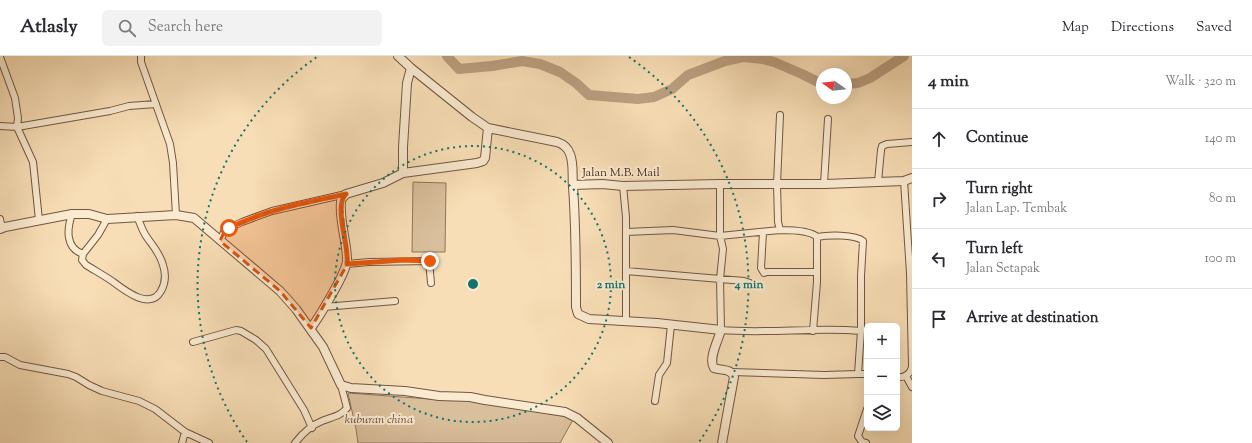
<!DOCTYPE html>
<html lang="en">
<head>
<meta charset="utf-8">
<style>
	body { margin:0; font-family:"Sorts Mill Goudy",serif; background:#f2f2f3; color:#2b2b33 }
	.controls { position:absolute; right:12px; bottom:12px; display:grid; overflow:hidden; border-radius:6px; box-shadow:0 4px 16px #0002 }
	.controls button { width:36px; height:36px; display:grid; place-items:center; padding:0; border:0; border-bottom:1px solid #e1e1e2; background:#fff; color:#2b2b33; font:20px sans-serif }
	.compass { position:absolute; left:816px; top:12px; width:36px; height:36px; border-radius:50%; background:#fff; box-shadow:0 4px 16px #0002; rotate:285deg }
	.stop { position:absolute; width:12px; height:12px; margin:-9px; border:3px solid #ea580c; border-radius:50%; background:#fff }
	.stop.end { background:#ea580c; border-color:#fff; box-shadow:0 1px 4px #0008 }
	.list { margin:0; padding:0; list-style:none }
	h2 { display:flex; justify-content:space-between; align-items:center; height:52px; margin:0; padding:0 16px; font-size:17px }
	h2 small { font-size:13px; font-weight:400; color:#7c7c81 }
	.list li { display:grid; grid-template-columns:26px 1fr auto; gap:12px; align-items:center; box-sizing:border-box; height:60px; padding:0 16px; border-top:1px solid #e1e1e2 }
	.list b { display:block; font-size:15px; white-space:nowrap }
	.list p { margin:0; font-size:13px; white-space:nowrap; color:#7c7c81 }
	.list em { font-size:13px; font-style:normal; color:#7c7c81 }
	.icon { flex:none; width:22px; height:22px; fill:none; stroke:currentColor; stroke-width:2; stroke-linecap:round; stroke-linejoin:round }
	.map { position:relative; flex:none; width:912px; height:387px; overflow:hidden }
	header { display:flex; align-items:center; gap:24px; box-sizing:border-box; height:56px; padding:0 20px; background:#fff; border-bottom:1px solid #e1e1e2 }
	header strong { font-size:19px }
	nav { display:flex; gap:22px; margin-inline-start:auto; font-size:14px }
	.search { width:280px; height:36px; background:#f2f2f3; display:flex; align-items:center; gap:10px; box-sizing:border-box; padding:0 14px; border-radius:6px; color:#7c7c81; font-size:15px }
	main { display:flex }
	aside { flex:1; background:#fff }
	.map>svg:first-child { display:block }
</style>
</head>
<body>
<header>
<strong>Atlasly</strong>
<div class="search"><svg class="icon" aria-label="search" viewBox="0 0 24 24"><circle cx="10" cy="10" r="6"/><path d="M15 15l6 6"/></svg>Search here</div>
<nav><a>Map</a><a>Directions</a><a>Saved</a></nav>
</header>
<main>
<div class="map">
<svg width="912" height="387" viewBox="0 0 912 387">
	<rect width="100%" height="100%" fill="#f8deb6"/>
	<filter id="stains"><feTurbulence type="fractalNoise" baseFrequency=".005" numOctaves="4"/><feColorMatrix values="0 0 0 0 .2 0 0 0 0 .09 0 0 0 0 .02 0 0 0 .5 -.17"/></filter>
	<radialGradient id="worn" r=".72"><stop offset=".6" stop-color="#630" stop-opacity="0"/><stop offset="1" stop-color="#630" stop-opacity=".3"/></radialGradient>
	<path fill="#dabf9c" stroke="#90745c" d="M413,126L446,127L445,196H412Z
		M348,337L429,343L467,344L574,362L560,387H358L356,373Z"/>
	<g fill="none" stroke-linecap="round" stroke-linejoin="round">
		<path stroke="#bca082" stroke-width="10" d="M447,0L459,13L492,10L522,5L540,8L560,16L576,27L589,39L638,43L654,41L672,33L688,19L725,5L743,1L763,3L774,6L802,18L822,28
			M846,28L858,27L870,22L904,0"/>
		<defs>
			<path id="minor" d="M141,0V6L170,88L173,107L176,159
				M0,1L15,42L18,62L17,71L33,106L39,164
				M780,59L777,128L778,166L780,174C789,174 810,174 817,181V226L813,275
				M0,70L17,71L110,55L129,50L156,48
				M878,126L881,94L882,90L887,88L912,86
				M720,128V180L723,193L720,223L721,274C768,278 815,271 861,275L858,318H867
				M824,128L828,63
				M623,130L626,161V265
				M72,158C67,173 65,192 83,198
				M0,163L2,172
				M107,163L98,179L83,198L82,204L86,209C94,214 103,219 112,225C124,234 150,255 161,235C166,226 166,218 163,209C160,197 152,189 146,180C142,174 140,167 137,160
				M626,176L673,174L720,180L780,174
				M763,176L761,212L764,217L767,216H817
				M817,181C827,179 855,178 863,185L861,220V275
				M220,185L225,174L242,166L272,155L346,138
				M347,208L369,206L429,205L431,227
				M626,215L744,225L750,227
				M324,251L395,245
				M193,286L236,274L241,275L256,284L266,293L304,354L312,372
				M0,301H5L20,309L68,318L76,321L89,329L102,335L139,345L155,353L185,376L209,387
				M732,316L824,319L858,318
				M906,320L912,331
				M897,321C905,322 910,318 912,311L910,217L904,125
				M655,345L659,319L667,307L671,269
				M182,387L185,376
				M295,387C302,378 312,369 322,365C332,361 341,360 347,352L341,329
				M866,387L862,386L858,380L867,353"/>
			<path id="tertiary" d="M488,72L557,86C563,88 568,92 570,98C574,108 572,120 573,131C576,171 576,211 576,251L578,258L589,263L657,267L721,274C718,285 708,303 714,312C722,315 731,312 734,321L722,387
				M403,117V91L407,27L411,12
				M573,129L602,128L623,130L720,128H825L904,125L912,122
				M0,173L5,171L72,158H89L107,163L176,159L194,162L280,235L296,253L323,291L341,329L351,332L405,335L439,340L470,341L485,344L565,356L577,362L608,387
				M311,272C319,261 347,216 347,204C347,186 339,164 341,146C341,142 344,141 346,138L383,127L403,117L477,107L483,105L485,102L488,72L472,61L411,12L398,0"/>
		</defs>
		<use href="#minor" stroke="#735643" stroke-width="8"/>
		<use href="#tertiary" stroke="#735643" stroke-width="10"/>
		<use href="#minor" stroke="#faead0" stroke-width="6"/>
		<use href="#tertiary" stroke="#faead0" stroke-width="8"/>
	</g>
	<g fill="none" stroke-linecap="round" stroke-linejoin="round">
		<path stroke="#ea580c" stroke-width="5" d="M229,172C265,154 306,146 346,138C333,150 350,191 347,208L403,204L430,205"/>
	</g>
	<path fill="#d8540e" fill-opacity="0.2" stroke="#d8540e" stroke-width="3" stroke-dasharray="8 5" stroke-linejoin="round" d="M346,138L341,146L348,207L311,272L280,235L220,185L225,174L272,155Z"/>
	<g fill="none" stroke="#0f766e" stroke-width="2" stroke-dasharray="2 4">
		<circle cx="473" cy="228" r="138"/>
		<path d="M247 386A276 276 0 0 1 317 1M629 1A276 276 0 0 1 699 386"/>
	</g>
	<g text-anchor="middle" stroke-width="4" stroke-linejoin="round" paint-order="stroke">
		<g font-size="12" fill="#47281d" stroke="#faead0">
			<text x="621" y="120">Jalan M.B. Mail</text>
		</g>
		<g font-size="12" font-style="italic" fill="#644636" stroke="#faead0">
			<text x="379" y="367">kuburan china</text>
		</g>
	</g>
	<circle cx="473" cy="228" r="6" fill="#0f766e" stroke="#faead0" stroke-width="2"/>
	<g font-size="12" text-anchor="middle" font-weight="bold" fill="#0f766e" stroke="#faead0" stroke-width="4" stroke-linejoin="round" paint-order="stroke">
		<text x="611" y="232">2 min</text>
		<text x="749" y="232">4 min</text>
	</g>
	<rect width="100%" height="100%" filter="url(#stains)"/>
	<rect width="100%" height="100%" fill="url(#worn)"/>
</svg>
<div class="controls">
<button>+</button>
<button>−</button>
<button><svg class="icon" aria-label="layers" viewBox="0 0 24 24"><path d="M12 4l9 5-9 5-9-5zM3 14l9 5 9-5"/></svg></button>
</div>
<svg class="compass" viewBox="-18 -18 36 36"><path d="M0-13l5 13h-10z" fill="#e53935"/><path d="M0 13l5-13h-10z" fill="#7c7c81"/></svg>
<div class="stop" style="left:229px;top:172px"></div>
<div class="stop end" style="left:430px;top:205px"></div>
</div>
<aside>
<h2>4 min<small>Walk · 320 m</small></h2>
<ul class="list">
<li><svg class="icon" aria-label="ahead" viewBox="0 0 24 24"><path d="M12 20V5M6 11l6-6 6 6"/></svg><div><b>Continue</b></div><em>140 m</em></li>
<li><svg class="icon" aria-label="right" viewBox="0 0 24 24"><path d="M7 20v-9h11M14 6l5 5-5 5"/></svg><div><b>Turn right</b><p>Jalan Lap. Tembak</p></div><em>80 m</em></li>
<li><svg class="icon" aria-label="left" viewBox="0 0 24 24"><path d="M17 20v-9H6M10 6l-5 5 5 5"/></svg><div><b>Turn left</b><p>Jalan Setapak</p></div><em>100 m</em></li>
<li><svg class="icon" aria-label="arrive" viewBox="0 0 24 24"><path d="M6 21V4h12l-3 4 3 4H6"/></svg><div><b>Arrive at destination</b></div></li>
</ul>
</aside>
</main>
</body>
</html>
